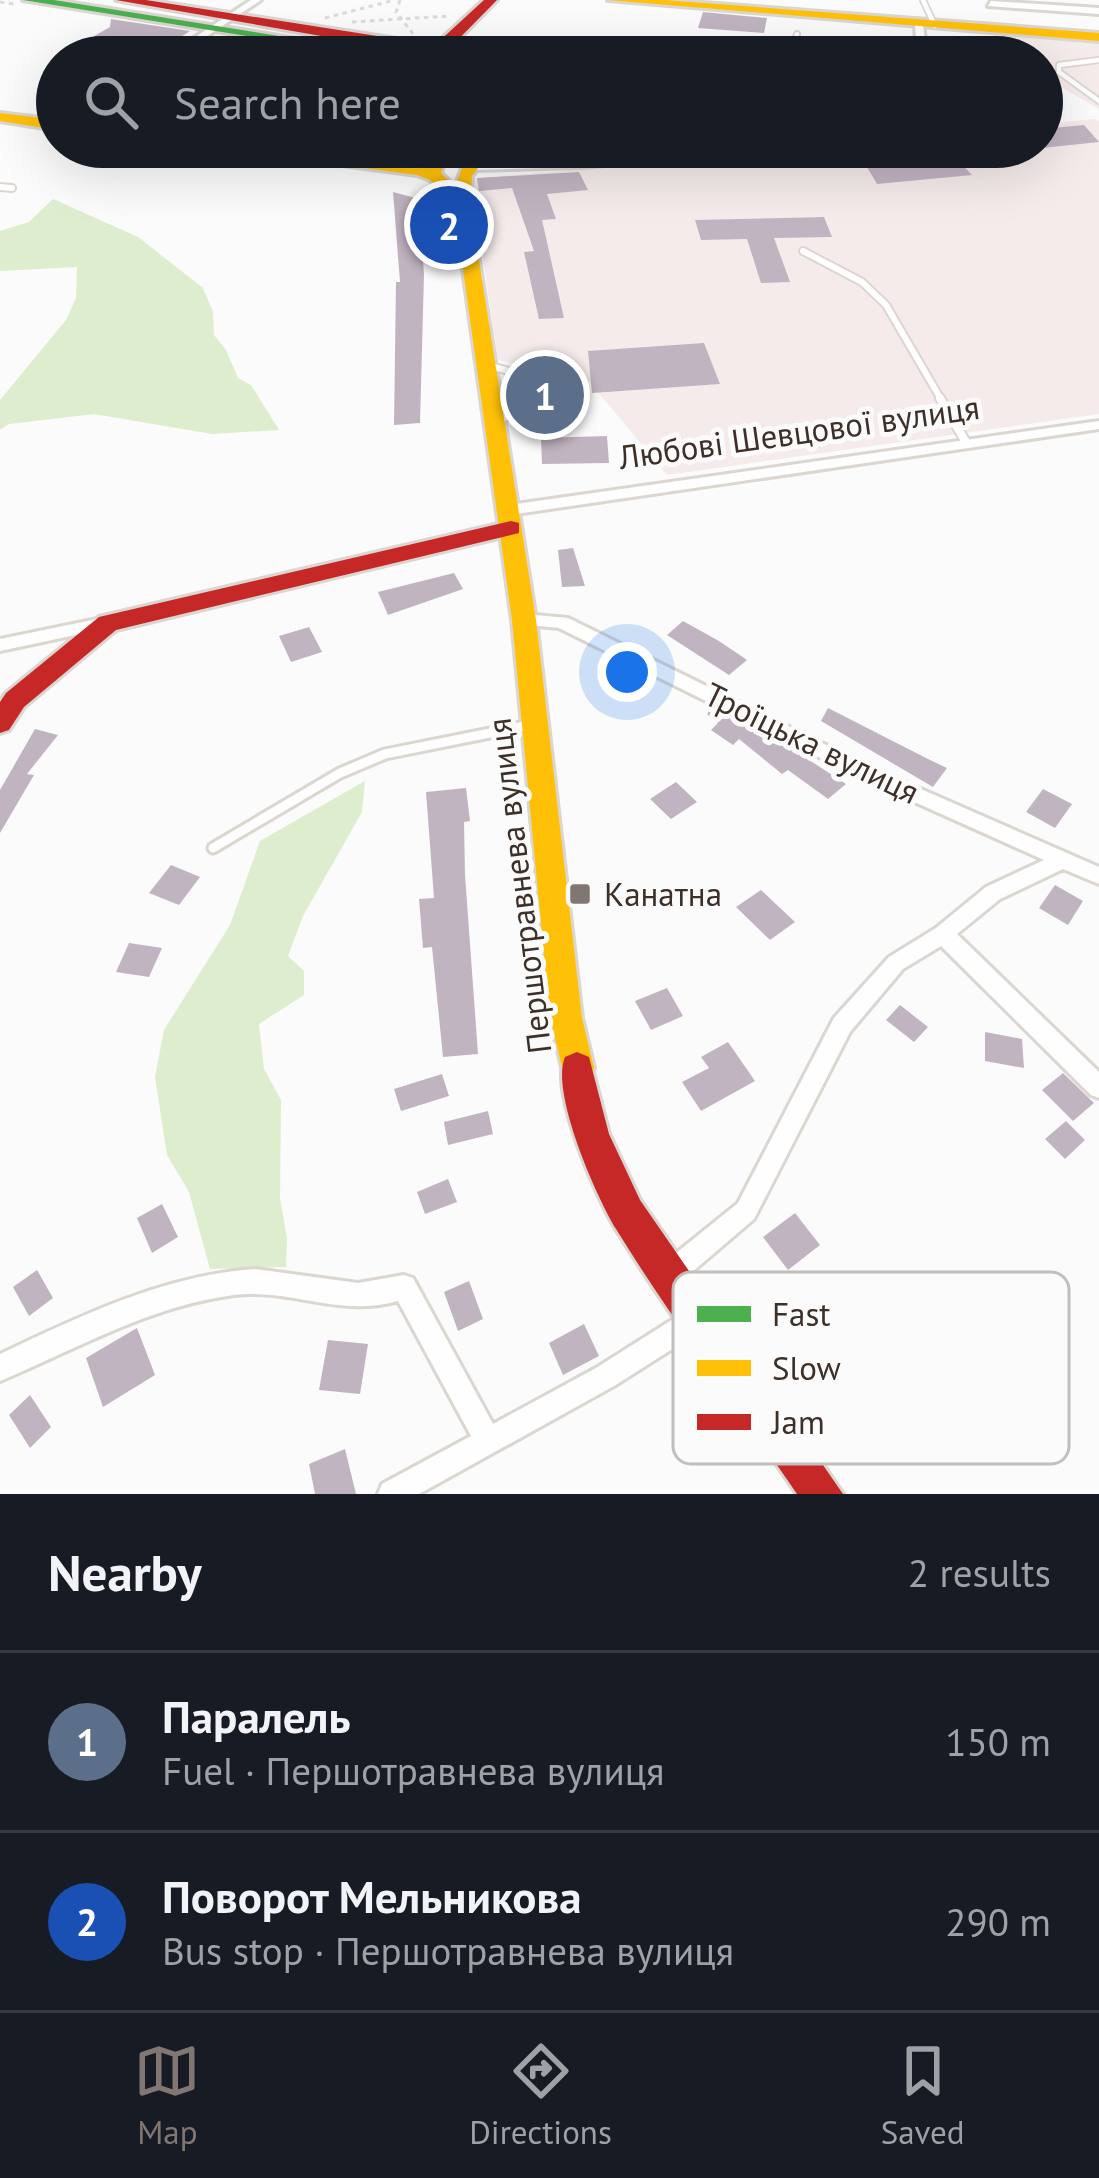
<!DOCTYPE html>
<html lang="en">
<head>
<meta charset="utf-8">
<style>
	body { margin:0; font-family:"PT Sans",sans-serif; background:#242831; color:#f1f3f6 }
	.you { position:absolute; left:627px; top:672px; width:42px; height:42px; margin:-30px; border:9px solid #fff; border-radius:50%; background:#1a73e8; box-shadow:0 0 0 18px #1a73e833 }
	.badge { display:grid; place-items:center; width:78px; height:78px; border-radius:50%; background:#807772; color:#fff; font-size:39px; font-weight:700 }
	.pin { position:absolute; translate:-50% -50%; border:6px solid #fff; box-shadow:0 3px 12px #0006 }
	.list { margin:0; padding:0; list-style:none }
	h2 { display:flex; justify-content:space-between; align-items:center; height:156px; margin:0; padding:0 48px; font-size:51px }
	h2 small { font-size:39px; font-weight:400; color:#9ea1a6 }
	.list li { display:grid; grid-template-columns:78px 1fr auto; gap:36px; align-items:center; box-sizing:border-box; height:180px; padding:0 48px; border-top:3px solid #363941 }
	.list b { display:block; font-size:45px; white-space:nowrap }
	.list p { margin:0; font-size:39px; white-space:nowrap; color:#9ea1a6 }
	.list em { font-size:39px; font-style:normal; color:#9ea1a6 }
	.icon { flex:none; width:66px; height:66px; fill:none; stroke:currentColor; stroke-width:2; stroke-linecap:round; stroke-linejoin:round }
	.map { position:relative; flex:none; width:1099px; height:1494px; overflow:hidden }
	.search { position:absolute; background:#171b24; box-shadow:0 12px 48px #0002; left:36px; right:36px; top:36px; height:132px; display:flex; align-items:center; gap:30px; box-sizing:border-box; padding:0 42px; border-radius:66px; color:#9ea1a6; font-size:45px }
	.sheet { height:516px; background:#171b24 }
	nav { display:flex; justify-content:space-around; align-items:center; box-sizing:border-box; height:168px; border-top:3px solid #363941; background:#171b24; font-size:33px; color:#9ea1a6 }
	nav a { display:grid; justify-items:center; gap:6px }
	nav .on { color:#807772 }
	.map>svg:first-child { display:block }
</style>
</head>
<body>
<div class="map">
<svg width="1099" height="1494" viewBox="0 0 1099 1494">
	<rect width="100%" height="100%" fill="#fbfbfb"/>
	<path fill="#f5ebeb" d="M1005,36L1099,43V109L1042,76V57H1018L1001,40Z
		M1094,119L1099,121V414L667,475L586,378L498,360L471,179L830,147H1042V124Z"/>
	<path fill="#deedcd" d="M53,199L138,237L203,288L213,312L214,335L226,350L238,378L251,385L279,430L212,434L94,414L9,424L0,430V400L66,320L76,298L77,267L0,271V231L29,222Z
		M365,781L362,812L303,916L288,956L304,971V995L259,1024L264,1069L281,1100L280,1198L287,1239L286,1267L210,1269L189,1192L167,1155L155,1077L164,1030L230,925L260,841Z"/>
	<path fill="#c1b4c1" d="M703,12L767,18L764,33L698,28Z
		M111,19L190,31L149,57H58L110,27Z
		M1084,125L1099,142L1042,148V129Z
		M893,147H946L972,175L877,184L857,150Z
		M579,172L588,190L547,194L556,219L542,220L564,318L539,319L524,252L534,251L512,188L479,191L477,178Z
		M393,192L419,199L424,274L420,423L394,425L396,282H400Z
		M824,217L832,237L774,238L790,282L761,283L747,239L701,240L695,220Z
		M704,343L720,384L592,393L588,351Z
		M607,436L609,463L542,464L541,438Z
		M573,548L585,586L562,587L558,550Z
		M454,573L463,589L388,615L378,592Z
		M683,621L719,641L747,660L729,675L667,635Z
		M309,627L322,652L291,662L279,636Z
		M828,708L928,759L947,768L933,787L821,721Z
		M711,709L794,750L846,784L828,799L788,770L782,774L739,739L733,745L711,730L718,723L707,714Z
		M35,729L58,735L27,774L34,775L0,833V790Z
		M676,782L697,802L671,819L650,799Z
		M466,788L470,821L464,822L465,875L478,1054L443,1057L432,947L423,948L419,899L434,898L426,792Z
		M1043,789L1072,804L1055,828L1026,812Z
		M171,865L200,877L179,905L149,893Z
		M1055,885L1083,901L1068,925L1039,908Z
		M761,890L795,922L770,940L736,907Z
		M129,943L162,948L149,977L116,972Z
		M667,988L683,1016L651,1030L635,1001Z
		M900,1005L928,1027L914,1042L886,1020Z
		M985,1032L1022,1039L1024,1068L985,1061Z
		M728,1042L755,1081L701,1111L682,1082L709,1068L701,1057Z
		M1063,1073L1094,1103L1073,1121L1042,1090Z
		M442,1074L449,1096L401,1111L394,1089Z
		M488,1111L493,1134L448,1145L444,1122Z
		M1066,1121L1085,1140L1065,1159L1045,1139Z
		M448,1179L457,1202L425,1214L417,1192Z
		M162,1204L178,1237L152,1253L137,1218Z
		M795,1213L820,1245L788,1270L763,1237Z
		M37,1270L53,1298L29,1316L13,1287Z
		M469,1281L483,1319L458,1331L444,1292Z
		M584,1324L599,1356L563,1375L549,1343Z
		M137,1328L155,1375L103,1407L86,1358Z
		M328,1340L368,1344L360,1394L319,1390Z
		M30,1395L51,1427L30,1448L9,1415Z
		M345,1449L356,1494H315L309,1464Z"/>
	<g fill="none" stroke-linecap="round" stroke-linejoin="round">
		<defs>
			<path id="lane-far3" d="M923,0L935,26
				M788,57L797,34
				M1099,60L1059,65V72L1099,101"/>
			<path id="lane-far2" d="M0,187L12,188
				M803,251L862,282L886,305L942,401
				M491,366L541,380L543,388"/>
			<path id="lane-far1" d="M940,398L967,444
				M494,419L546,408L545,402"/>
			<path id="lane" d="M213,848L340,773L385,754L530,725"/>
			<path id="street" d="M251,0H261L176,57H165Z
				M991,1L1099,8V14L988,6Z
				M919,21L923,24L927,57H917L915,24Z
				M728,147H765L760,150L585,167L471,170L466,167L471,164L585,161Z
				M1099,421V429L509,515L502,510L509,505Z
				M524,614L568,618L875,769L1099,867V884L1063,869L1000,899L957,934L1099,1072V1098L1091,1095L941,946L903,969L850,1032L754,1219L678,1284L669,1287L660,1284L657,1275L660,1266L738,1203L834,1018L889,957L936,928L986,887L1044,860L863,779L559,628L518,624L516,620Z
				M107,617L115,623L113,627L0,651V639Z
				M255,1269L358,1283L404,1275L413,1278L493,1424L596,1368L689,1309L698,1305L707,1309L711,1318L707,1327L614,1386L419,1494H378L382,1484L471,1436L398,1301C339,1318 291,1288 234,1295C149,1306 77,1349 0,1381V1354C80,1316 165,1275 255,1269Z"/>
			<path id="fast" d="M23,0H54L411,57H377Z"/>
			<path id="slow" d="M608,0H664L1099,33V41Z
				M0,113L57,120V130L0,121Z
				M236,147H278L426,168L433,147H456L479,167L472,176L470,204L536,620L582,1018L594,1068L589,1079L577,1084L565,1079L550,1018L512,620L454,205L430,180L417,175L244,152ZM446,154L462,168L455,187L441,173Z"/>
			<path id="jam" d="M116,0H146L435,45L484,0H497L441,57Z
				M511,521L519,523V533L116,630L24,707L9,730L0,733V702L6,693L99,617Z
				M577,1052L589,1057L609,1134L640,1200L843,1494H797C737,1406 672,1320 616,1229C596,1196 550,1092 565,1057Z"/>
		</defs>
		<use href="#lane-far3" stroke="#dcd6d1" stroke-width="8"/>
		<use href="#lane-far2" stroke="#dcd6d1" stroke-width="10"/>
		<use href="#lane-far1" stroke="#dcd6d1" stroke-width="12"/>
		<use href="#lane" stroke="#dcd6d1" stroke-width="15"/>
		<use href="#street" stroke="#dcd6d1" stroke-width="6"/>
		<use href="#fast" stroke="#dcd6d1" stroke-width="6"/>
		<use href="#slow" stroke="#dcd6d1" stroke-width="6"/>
		<use href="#jam" stroke="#dcd6d1" stroke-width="6"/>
		<path stroke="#dcdbdb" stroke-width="3" stroke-dasharray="4.5 4.5" stroke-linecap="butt" d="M400,0L396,12L414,35
			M0,2L14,4
			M325,18L395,0
			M352,22L449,16"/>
		<use href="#lane-far3" stroke="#fefefe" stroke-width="4.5"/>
		<use href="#lane-far2" stroke="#fefefe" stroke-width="6"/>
		<use href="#lane-far1" stroke="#fefefe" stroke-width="8"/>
		<use href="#lane" stroke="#fefefe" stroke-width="9"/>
		<use href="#street" fill="#fefefe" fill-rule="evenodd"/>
		<use href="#fast" fill="#4caf50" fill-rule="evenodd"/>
		<use href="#slow" fill="#ffc107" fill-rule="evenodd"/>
		<use href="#jam" fill="#c62828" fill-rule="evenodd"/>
	</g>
	<rect fill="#807772" stroke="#fbfbfb" stroke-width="4.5" x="568" y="882" width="24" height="24" rx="6"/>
	<g text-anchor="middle" stroke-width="10" stroke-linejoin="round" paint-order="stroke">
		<g font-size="33" fill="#3d3028" stroke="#fbfbfb">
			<text transform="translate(799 432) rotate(-8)" y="12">Любові Шевцової вулиця</text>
			<text transform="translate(812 743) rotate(26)" y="12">Троїцька вулиця</text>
			<text transform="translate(519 886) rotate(-97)" y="12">Першотравнева вулиця</text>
		</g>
		<g font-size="33" fill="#3d3028" stroke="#fbfbfb" text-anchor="start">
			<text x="604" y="906">Канатна</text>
		</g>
	</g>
	<rect x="673" y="1272" width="396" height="192" rx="18" fill="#fbfbfb" stroke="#c2bebc" stroke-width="3"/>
	<rect x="697" y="1306" width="54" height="16" fill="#4caf50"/>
	<rect x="697" y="1360" width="54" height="16" fill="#ffc107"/>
	<rect x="697" y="1414" width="54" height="16" fill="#c62828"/>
	<g font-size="33" fill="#3d3028">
		<text x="772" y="1326">Fast</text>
		<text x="772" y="1380">Slow</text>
		<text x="772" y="1434">Jam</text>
	</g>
</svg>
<div class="you"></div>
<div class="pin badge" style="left:545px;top:395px;background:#5c6f8a">1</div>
<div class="pin badge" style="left:449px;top:225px;background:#1a4fb4">2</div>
<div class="search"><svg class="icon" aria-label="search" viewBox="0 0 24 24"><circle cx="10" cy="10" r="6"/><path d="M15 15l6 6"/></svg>Search here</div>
</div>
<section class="sheet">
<h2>Nearby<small>2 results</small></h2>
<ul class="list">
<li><span class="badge" style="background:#5c6f8a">1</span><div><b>Паралель</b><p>Fuel · Першотравнева вулиця</p></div><em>150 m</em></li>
<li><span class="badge" style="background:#1a4fb4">2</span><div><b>Поворот Мельникова</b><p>Bus stop · Першотравнева вулиця</p></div><em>290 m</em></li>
</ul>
</section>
<nav>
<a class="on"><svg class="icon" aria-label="map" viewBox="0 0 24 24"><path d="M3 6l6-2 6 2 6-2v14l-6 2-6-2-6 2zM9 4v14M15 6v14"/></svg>Map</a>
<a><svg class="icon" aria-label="directions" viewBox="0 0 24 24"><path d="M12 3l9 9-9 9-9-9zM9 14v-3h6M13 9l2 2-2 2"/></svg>Directions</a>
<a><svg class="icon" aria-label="saved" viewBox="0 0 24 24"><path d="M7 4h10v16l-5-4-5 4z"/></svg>Saved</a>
</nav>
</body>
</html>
